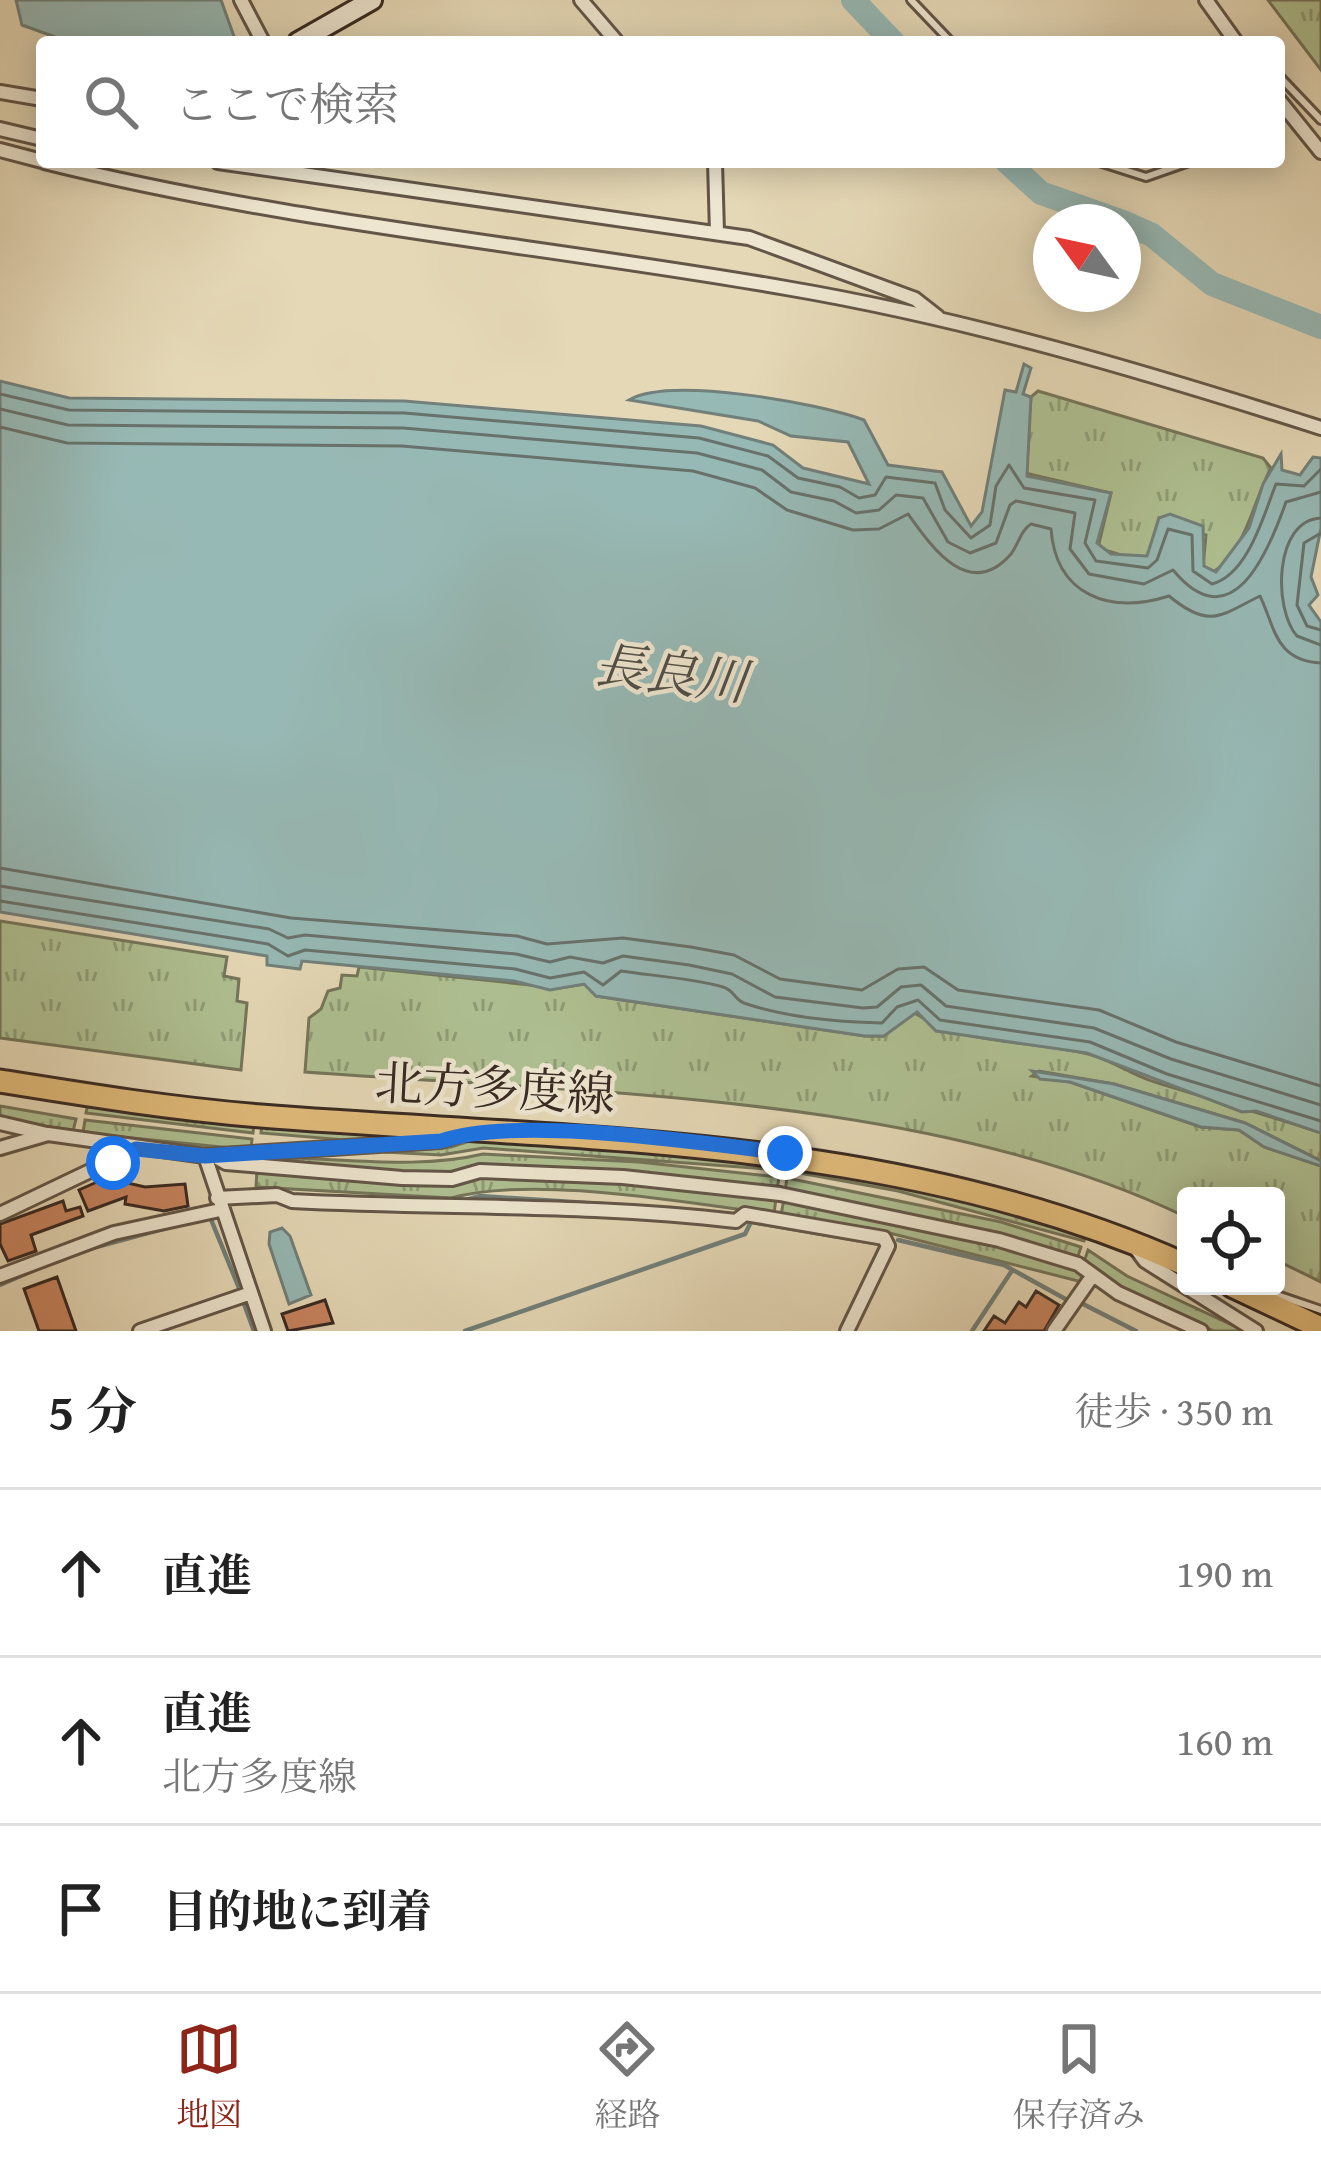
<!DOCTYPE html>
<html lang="ja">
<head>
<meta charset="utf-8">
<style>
	body { margin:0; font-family:"Gentium Book Plus","Noto Serif JP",serif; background:#f6f6f6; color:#222 }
	.controls { position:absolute; right:36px; bottom:36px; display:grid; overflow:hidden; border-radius:12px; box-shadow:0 6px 30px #0003 }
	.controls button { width:108px; height:108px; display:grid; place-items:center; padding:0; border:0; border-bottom:3px solid #e0e0e0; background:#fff; color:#222; font:60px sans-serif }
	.compass { position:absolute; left:1033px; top:204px; width:108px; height:108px; border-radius:50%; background:#fff; box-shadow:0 6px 30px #0003; rotate:303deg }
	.stop { position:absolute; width:36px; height:36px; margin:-27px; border:9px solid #1a73e8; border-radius:50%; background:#fff }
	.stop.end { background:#1a73e8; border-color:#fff; box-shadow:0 3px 12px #0008 }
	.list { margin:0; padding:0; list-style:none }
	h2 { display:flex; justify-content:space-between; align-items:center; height:156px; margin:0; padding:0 48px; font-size:51px }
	h2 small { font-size:39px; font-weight:400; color:#767676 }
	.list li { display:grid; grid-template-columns:78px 1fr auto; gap:36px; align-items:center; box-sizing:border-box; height:168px; padding:0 48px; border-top:3px solid #e0e0e0 }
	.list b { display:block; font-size:45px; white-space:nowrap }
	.list p { margin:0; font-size:39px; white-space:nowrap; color:#767676 }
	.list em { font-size:39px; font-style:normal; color:#767676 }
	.icon { flex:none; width:66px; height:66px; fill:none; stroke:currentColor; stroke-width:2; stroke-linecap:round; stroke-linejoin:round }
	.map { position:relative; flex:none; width:1321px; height:1331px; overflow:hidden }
	.search { position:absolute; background:#fff; box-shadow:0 6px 30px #0003; left:36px; right:36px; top:36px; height:132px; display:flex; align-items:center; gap:30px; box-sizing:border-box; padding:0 42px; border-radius:12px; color:#767676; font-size:45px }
	.sheet { height:660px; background:#fff }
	nav { display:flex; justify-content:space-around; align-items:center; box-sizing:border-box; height:168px; border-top:3px solid #e0e0e0; background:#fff; font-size:33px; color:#767676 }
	nav a { display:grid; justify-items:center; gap:6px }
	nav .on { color:#8f2418 }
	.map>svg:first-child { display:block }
</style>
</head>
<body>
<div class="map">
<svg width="1321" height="1331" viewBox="0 0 1321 1331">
	<defs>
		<pattern id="grass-tufts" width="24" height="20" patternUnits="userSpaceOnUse" patternTransform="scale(3)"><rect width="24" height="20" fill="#afc092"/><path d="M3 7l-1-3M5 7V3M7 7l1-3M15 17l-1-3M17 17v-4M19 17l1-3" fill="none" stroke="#8f9c77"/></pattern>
	</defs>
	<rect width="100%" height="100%" fill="#e5d8b6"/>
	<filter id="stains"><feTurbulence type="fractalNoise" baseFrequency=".00167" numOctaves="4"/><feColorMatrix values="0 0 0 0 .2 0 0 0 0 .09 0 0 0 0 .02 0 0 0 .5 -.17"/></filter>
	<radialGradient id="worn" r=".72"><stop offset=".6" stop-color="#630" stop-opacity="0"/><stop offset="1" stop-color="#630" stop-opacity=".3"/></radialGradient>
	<path fill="url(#grass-tufts)" stroke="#74755a" stroke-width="3" d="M1268,0H1321V70Z
		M1038,391L1263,458L1271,468C1252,503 1247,550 1212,573L1203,566L1206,535L1159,518L1148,556L1131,558L1098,548L1111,493L1025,473L1031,397Z
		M0,921L227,957L224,976L239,979L237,1001L247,1003L241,1070L0,1038Z
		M359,967L559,988L585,984L596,996L865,1036H884L912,1011C962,1047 1028,1039 1088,1054C1112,1060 1132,1075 1155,1082C1212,1100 1265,1114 1321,1133V1161L1245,1123L1114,1084L1039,1071L1032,1076L1070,1082L1201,1127L1239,1130L1264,1147L1321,1166V1282L1276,1260V1196H1186V1217C932,1094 584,1093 305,1072L309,1018L321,1009L328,991L340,988L342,975L357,976Z
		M88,1104L254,1124L253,1133L86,1113Z
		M0,1106L76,1119L73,1131L0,1119Z
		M85,1120L252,1139L251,1150L83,1133Z
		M262,1125L441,1137L369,1142L261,1133Z
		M479,1138L781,1161L780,1170L483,1148L441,1155L384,1152L451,1147Z
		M483,1154L639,1162L779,1177L777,1190L622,1174L447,1175L258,1163V1158C332,1156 412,1171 483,1154Z
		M790,1162L897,1181L1087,1232L1084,1241L898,1191L789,1171Z
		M257,1170L624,1182L776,1198L774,1214C684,1203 536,1175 451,1198L256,1187Z
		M787,1178L1001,1222L1081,1247L1077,1259L1000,1236L785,1191Z
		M784,1199L997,1244L1080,1269L1082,1282L874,1229L781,1215Z
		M1088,1250L1127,1276L1245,1331H1214L1120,1288L1084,1262Z"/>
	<path fill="#97b9b5" stroke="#71807b" stroke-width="3" d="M16,0H221L236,42H69L22,25Z
		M1024,364L1031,368L1023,394L1031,397L1027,476L1111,493L1097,543L1111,554L1147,556L1159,518L1170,514L1203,526L1204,566L1216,572L1249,528L1263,484L1281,454L1282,470L1300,475L1313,457L1321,458V528L1311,577L1318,595L1309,605L1321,622V1133L1256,1111L1242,1112L1087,1053L936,1031L917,1012L884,1036H865L596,996L584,984L550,990L514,981L302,961L300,969L267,965V956L0,912V381L69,398L404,401L701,426L773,445L803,468L869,484L848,442L791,436L758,421L629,400C670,376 818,403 864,420L888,465L942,472L971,526L982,512L1005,390L1016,392Z
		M1032,1071L1114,1084L1245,1123L1321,1161V1166L1264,1147L1239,1130L1201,1127L1070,1082L1040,1079Z
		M282,1228L290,1236L311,1295L289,1304L269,1244L270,1232Z"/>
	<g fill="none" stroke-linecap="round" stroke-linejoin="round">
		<path stroke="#68726c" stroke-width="3" d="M0,394L69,410L404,413L699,438L768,456L798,478L840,487L859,498L875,495L886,477L935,483L945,510L971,538L990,525L996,486L1009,465L1024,488L1095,500L1085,543L1096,561L1148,568L1157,560L1168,529L1192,535L1193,571L1212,584C1248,575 1264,514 1276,484L1304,486L1321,469
			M0,409L68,425L403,428L697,453L762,470L791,492L834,501L856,513L879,510L896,495L923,498L948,542L970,553L996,543L1010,505L1016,501L1075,513L1070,549L1089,574L1144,584L1173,570C1231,640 1267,556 1286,502L1321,492
			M0,427L67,443L402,446L693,471L755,488L787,510L853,530L879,529L908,514C931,546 969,602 1011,554C1019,543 1021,530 1031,524L1051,529C1056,595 1109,615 1169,596C1210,630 1221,615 1260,596C1275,627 1275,661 1321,663
			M1321,518C1274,520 1273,609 1297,636L1321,645
			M1321,533L1304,543L1297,605L1307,626L1321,630
			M0,868L291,918L517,936L547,944L623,938L691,947L734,955L780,979L862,990L898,969L924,967L958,990L1099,1010L1176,1042L1321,1086
			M0,886L269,929L288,938L305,935L516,954L550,962L570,957L603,963L623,956L689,965L732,974L775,997L863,1008L877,1007L901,987L921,985L946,1006L1094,1028L1171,1059L1321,1105
			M0,901L268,944L288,956L305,950L515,969L550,978L584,972L603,985L621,971C654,976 691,978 723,987C734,990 734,999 744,1003C787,1018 837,1022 882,1023L897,1007L918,1000L940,1020L1090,1042L1167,1074L1321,1121"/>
		<path stroke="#71807b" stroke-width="4.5" d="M459,1202L480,1196L603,1204
			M680,1209L738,1215
			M210,1217L239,1288
			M746,1221L880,1244
			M898,1240L1004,1265L1069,1301
			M89,1249L170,1227
			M0,1285L39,1268
			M243,1301L254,1331
			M1083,1304L1136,1331
			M465,1331L745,1234L750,1224
			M972,1331L1011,1272"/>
		<path stroke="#97b9b5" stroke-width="24" d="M853,0L893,42
			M1007,162L1041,193L1123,222
			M1123,222L1152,235L1212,284L1321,327"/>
	</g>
	<path fill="#c7845f" stroke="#382a23" stroke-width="3" d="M106,1178L145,1187L185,1184L188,1206L164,1211L125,1204L126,1197L88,1211L79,1190Z
		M63,1201L66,1211L80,1207L83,1216L31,1235L36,1251L8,1261L0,1244V1224Z
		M57,1277L76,1331H39L24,1289Z
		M1036,1291L1059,1305L1044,1331H984L994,1316L1005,1323L1019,1302L1026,1307Z
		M325,1300L333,1323L288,1331L282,1314Z"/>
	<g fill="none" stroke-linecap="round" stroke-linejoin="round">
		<defs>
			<path id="service" d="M911,0L951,42
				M1279,76L1321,120
				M1099,162L1146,177L1189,162
				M1271,1293L1321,1310"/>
			<path id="minor" d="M241,0L263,42
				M581,0L617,42
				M1206,0L1236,42
				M0,92L42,99
				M1279,100L1321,152
				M0,129L42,139
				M0,150L42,161
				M44,162C289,223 539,245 786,288C968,319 1146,372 1321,428
				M218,162L749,238L915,299L938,317
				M715,162L717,233
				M0,1123L47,1134
				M0,1148L48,1134L205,1156L441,1141L461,1134
				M205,1156L264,1331
				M214,1156L226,1163L402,1178L452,1179L480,1171L623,1177L780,1194L999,1240L1078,1264L1118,1293L1201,1331
				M217,1198L277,1195L292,1201C441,1209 586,1203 736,1221L745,1214L884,1238L888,1246L847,1331
				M0,1214L134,1150
				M1136,1249L1145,1261L1256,1331
				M0,1276L114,1233L220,1210
				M140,1331L251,1293
				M1054,1331L1093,1275"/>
			<path id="secondary" d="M298,42L372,0"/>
			<path id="primary" d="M0,1081C87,1095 173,1109 261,1116C575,1141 892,1133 1186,1265
				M1232,1286L1321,1328"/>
		</defs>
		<use href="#service" stroke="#635648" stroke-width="12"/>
		<use href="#minor" stroke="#635648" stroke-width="18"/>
		<use href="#secondary" stroke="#382a23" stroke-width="24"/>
		<use href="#primary" stroke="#382a23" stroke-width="27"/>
		<use href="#service" stroke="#eee6d0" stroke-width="6"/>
		<use href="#minor" stroke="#eee6d0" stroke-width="12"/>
		<use href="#secondary" stroke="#eee6d0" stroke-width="18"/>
		<use href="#primary" stroke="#e2bc7b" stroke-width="21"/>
	</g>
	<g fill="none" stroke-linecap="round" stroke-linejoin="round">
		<path stroke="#1a73e8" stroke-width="15" d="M113,1163L136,1149L205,1156L441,1141C518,1115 699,1143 785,1153"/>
	</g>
	<g text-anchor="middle" stroke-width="9" stroke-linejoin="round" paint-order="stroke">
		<g font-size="48" fill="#382a23" stroke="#eee6d0">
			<text transform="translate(495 1088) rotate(3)" y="17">北方多度線</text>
		</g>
		<g font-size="51" font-style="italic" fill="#504e48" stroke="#eee6d0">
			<text transform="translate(671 673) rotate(7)" y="18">長良川</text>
		</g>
	</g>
	<rect width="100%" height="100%" filter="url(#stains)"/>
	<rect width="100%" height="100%" fill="url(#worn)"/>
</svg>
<div class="controls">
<button><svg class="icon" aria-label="locate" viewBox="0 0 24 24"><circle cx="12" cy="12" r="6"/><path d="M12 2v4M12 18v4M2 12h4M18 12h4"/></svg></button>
</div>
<svg class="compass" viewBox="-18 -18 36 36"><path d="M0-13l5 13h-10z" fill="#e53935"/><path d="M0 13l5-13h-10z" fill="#767676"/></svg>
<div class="stop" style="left:113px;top:1163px"></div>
<div class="stop end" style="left:785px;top:1153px"></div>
<div class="search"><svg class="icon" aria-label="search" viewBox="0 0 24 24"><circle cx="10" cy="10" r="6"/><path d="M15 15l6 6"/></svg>ここで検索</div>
</div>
<section class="sheet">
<h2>5 分<small>徒歩 · 350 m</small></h2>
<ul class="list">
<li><svg class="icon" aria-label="ahead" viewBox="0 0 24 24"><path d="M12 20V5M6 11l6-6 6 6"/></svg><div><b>直進</b></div><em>190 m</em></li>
<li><svg class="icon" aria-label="ahead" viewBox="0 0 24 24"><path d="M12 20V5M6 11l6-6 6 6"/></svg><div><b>直進</b><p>北方多度線</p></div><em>160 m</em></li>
<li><svg class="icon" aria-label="arrive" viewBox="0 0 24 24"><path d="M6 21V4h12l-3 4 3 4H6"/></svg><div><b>目的地に到着</b></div></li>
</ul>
</section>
<nav>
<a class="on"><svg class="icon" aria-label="map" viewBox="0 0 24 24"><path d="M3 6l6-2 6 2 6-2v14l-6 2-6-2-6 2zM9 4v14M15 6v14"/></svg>地図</a>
<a><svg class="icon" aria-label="directions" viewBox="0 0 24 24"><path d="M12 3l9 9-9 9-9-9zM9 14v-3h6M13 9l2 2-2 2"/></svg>経路</a>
<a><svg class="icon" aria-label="saved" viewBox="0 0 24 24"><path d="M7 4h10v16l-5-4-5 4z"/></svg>保存済み</a>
</nav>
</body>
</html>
